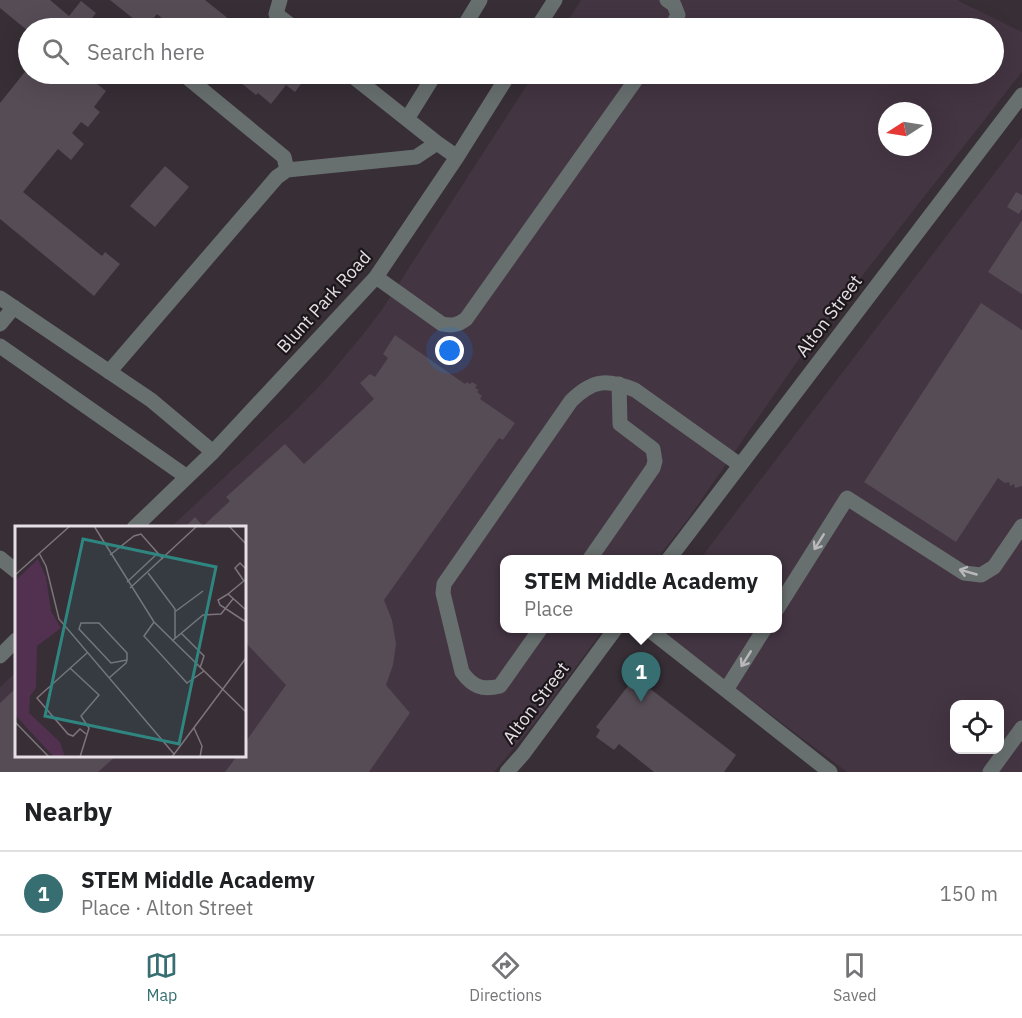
<!DOCTYPE html>
<html lang="en">
<head>
<meta charset="utf-8">
<style>
	body { margin:0; font-family:"IBM Plex Sans",sans-serif; background:#f2f2f2; color:#202124 }
	.controls { position:absolute; right:18px; bottom:18px; display:grid; overflow:hidden; border-radius:12px; box-shadow:0 6px 24px #0002 }
	.controls button { width:54px; height:54px; display:grid; place-items:center; padding:0; border:0; border-bottom:2px solid #e0e0e0; background:#fff; color:#202124; font:30px sans-serif }
	.compass { position:absolute; left:878px; top:102px; width:54px; height:54px; border-radius:50%; background:#fff; box-shadow:0 6px 24px #0002; rotate:258deg }
	.you { position:absolute; left:450px; top:351px; width:21px; height:21px; margin:-15px; border:4px solid #fff; border-radius:50%; background:#1a73e8; box-shadow:0 0 0 9px #1a73e833 }
	.badge { display:grid; place-items:center; width:39px; height:39px; border-radius:50%; background:#366e71; color:#fff; font-size:20px; font-weight:700 }
	.pin { position:absolute; translate:-50% -50px; filter:drop-shadow(0 2px 3px #0008) }
	.pin::after { content:''; position:absolute; top:32px; width:21px; height:18px; background:inherit; clip-path:polygon(0 0,100% 0,50% 100%) }
	.popup { position:absolute; left:500px; top:555px; width:282px; height:78px; box-sizing:border-box; display:grid; place-content:center; border-radius:12px; background:#fff; filter:drop-shadow(0 2px 4px #0005); font-size:20px; white-space:nowrap; color:#757577 }
	.popup b { font-size:22px; color:#202124 }
	.popup::after { content:''; position:absolute; left:50%; top:100%; margin-left:-12px; border:12px solid transparent; border-top-color:#fff }
	.list { margin:0; padding:0; list-style:none }
	h2 { display:flex; justify-content:space-between; align-items:center; height:78px; margin:0; padding:0 24px; font-size:26px }
	h2 small { font-size:20px; font-weight:400; color:#757577 }
	.list li { display:grid; grid-template-columns:39px 1fr auto; gap:18px; align-items:center; box-sizing:border-box; height:84px; padding:0 24px; border-top:2px solid #e0e0e0 }
	.list b { display:block; font-size:22px; white-space:nowrap }
	.list p { margin:0; font-size:20px; white-space:nowrap; color:#757577 }
	.list em { font-size:20px; font-style:normal; color:#757577 }
	.icon { flex:none; width:33px; height:33px; fill:none; stroke:currentColor; stroke-width:2; stroke-linecap:round; stroke-linejoin:round }
	.map { position:relative; flex:none; width:1022px; height:772px; overflow:hidden }
	.search { position:absolute; background:#fff; box-shadow:0 6px 24px #0002; left:18px; right:18px; top:18px; height:66px; display:flex; align-items:center; gap:15px; box-sizing:border-box; padding:0 21px; border-radius:33px; color:#757577; font-size:22px }
	.sheet { height:162px; background:#fff }
	nav { display:flex; justify-content:space-around; align-items:center; box-sizing:border-box; height:84px; border-top:2px solid #e0e0e0; background:#fff; font-size:16px; color:#757577 }
	nav a { display:grid; justify-items:center; gap:3px }
	nav .on { color:#366e71 }
	.map>svg:first-child { display:block }
</style>
</head>
<body>
<div class="map">
<svg width="1022" height="772" viewBox="0 0 1022 772">
	<rect width="100%" height="100%" fill="#372e36"/>
	<path fill="#433542" fill-rule="evenodd" d="M581,0H957L1022,32V72L815,336L688,519L657,559L504,560V628L604,629L530,729L494,772H0V687L16,672V756H244V528L171,527L295,411L325,380L364,333L381,311L534,74H994V28H563ZM887,111H923V147H887Z
		M1022,137V772H847L657,629L777,628V560L700,559ZM954,704H1000V750H954Z"/>
	<path fill="#564c55" d="M0,0H50L69,16L81,1L96,13L89,22L97,28H28V31L0,8Z
		M110,0H205L240,28H174L157,14L153,19L159,24L156,28H145Z
		M22,38L28,43V51L18,43Z
		M28,68V74H97L92,80L106,91L94,107L100,112L88,127L81,122L72,133L84,144L71,160L58,149L23,192L102,256L105,252L120,264L94,296L0,219V103Z
		M230,74H297L293,78L301,84L295,92L286,85L271,104L258,93L256,95Z
		M165,166L189,187L155,227L130,206Z
		M1016,192L1022,195V209L1019,214L1007,207Z
		M1022,220V294L988,272Z
		M981,303L1022,330V486L1015,488L1014,484L1010,486L1009,482L1005,483L998,478L956,542L864,482Z
		M395,335L465,384L467,382L470,384L472,382L477,385L475,388L479,390L477,392L482,396L480,399L515,423L503,440L499,438L384,600L392,620L396,644L393,665L386,685L410,713L369,772H225L237,756H244V744L286,685L244,641V528H184L195,517L203,526L230,501L226,497L285,444L304,464L374,399L360,383L370,374L375,377L388,358L383,354Z
		M635,677L736,755L724,772H654L619,744L614,750L596,737L600,730L596,727Z
		M16,688V756H116L98,772H0V703Z"/>
	<g fill="none" stroke-linecap="round" stroke-linejoin="round">
		<path stroke="#686f6f" stroke-width="15" d="M280,0L276,14L294,28
			M667,0L674,5L678,15L671,28
			M463,28L480,0
			M537,28L555,0
			M183,74L284,157L287,170
			M350,74L437,143L457,157
			M407,119L435,74
			M376,277L442,324C452,326 458,325 466,319L640,74
			M0,298L151,400L213,452
			M0,324L14,307
			M0,346L187,477
			M109,372L277,177L287,170L416,157L437,143
			M134,528L213,452L376,277L457,157L509,74
			M0,558L16,571
			M589,560L653,468L655,461L653,449L620,424L619,384
			M668,560L1022,95
			M777,609L847,498L964,573L981,575L994,567L1022,526
			M541,628L500,686C482,691 472,686 462,672L443,593L444,584L571,401C593,379 607,379 635,390L740,465
			M647,628L830,772
			M0,656L16,640
			M726,690L765,628
			M507,772L523,754L616,628
			M990,772L1022,728"/>
	</g>
	<defs><path id="oneway-shaft" d="M-6 0H5M1.5-3L5.5 0L1.5 3" fill="none" stroke-width="1.6" stroke-linecap="round" stroke-linejoin="round" transform="scale(1.5)"/></defs>
	<g stroke="#bab8bc">
		<use href="#oneway-shaft" transform="translate(819 542) rotate(122)"/>
		<use href="#oneway-shaft" transform="translate(968 572) rotate(-164)"/>
		<use href="#oneway-shaft" transform="translate(746 659) rotate(122)"/>
	</g>
	<g text-anchor="middle" stroke-width="4.5" stroke-linejoin="round" paint-order="stroke">
		<g font-size="18" fill="#e6dfe5" stroke="#1c171b">
			<text transform="translate(324 302) rotate(-48)" y="6">Blunt Park Road</text>
			<text transform="translate(829 316) rotate(-53)" y="6">Alton Street</text>
			<text transform="translate(536 703) rotate(-53)" y="6">Alton Street</text>
		</g>
	</g>
	<g transform="translate(15 526)">
		<rect width="231" height="231" fill="#372e36"/>
		<path d="M23,33L31,51L36,85L46,102L22,120L21,162L15,170L14,187L45,216L50,231H39L0,189V55Z" fill="#523050"/>
		<path fill="none" stroke="#7d757c" stroke-width="1.5" d="M79,0L139,96L231,186M214,0L231,18M24,27L31,40L44,93L159,228M95,29L119,10L126,8L148,33M133,47L160,83V112M0,49L55,0M229,55L220,42L225,37L231,43M112,56L143,27M115,62L182,0M213,68L230,54M231,84L213,68L203,74L205,79L231,96M161,85L188,65M139,96L129,110L172,157L189,145M166,107L189,130L185,142M157,115L188,89L206,88L218,73M55,142L84,169L66,190L74,202L65,231M94,152L111,137L112,134V127L84,97H66L64,103L96,137L112,134M0,196L34,231M179,202L187,220L185,231M71,208L65,203L58,210L53,208L22,172L72,127M157,231L231,132"/>
		<path fill="#2f8680" fill-opacity="0.15" stroke="#2f8680" stroke-width="3" d="M68,13L201,41L164,218L30,190Z"/>
		<rect width="231" height="231" fill="none" stroke="#e6dfe5" stroke-width="3"/>
	</g>
</svg>
<div class="controls">
<button><svg class="icon" aria-label="locate" viewBox="0 0 24 24"><circle cx="12" cy="12" r="6"/><path d="M12 2v4M12 18v4M2 12h4M18 12h4"/></svg></button>
</div>
<svg class="compass" viewBox="-18 -18 36 36"><path d="M0-13l5 13h-10z" fill="#e53935"/><path d="M0 13l5-13h-10z" fill="#757577"/></svg>
<div class="you"></div>
<div class="pin badge" style="left:641px;top:702px">1</div>
<div class="popup"><b>STEM Middle Academy</b>Place</div>
<div class="search"><svg class="icon" aria-label="search" viewBox="0 0 24 24"><circle cx="10" cy="10" r="6"/><path d="M15 15l6 6"/></svg>Search here</div>
</div>
<section class="sheet">
<h2>Nearby<small></small></h2>
<ul class="list">
<li><span class="badge">1</span><div><b>STEM Middle Academy</b><p>Place · Alton Street</p></div><em>150 m</em></li>
</ul>
</section>
<nav>
<a class="on"><svg class="icon" aria-label="map" viewBox="0 0 24 24"><path d="M3 6l6-2 6 2 6-2v14l-6 2-6-2-6 2zM9 4v14M15 6v14"/></svg>Map</a>
<a><svg class="icon" aria-label="directions" viewBox="0 0 24 24"><path d="M12 3l9 9-9 9-9-9zM9 14v-3h6M13 9l2 2-2 2"/></svg>Directions</a>
<a><svg class="icon" aria-label="saved" viewBox="0 0 24 24"><path d="M7 4h10v16l-5-4-5 4z"/></svg>Saved</a>
</nav>
</body>
</html>
